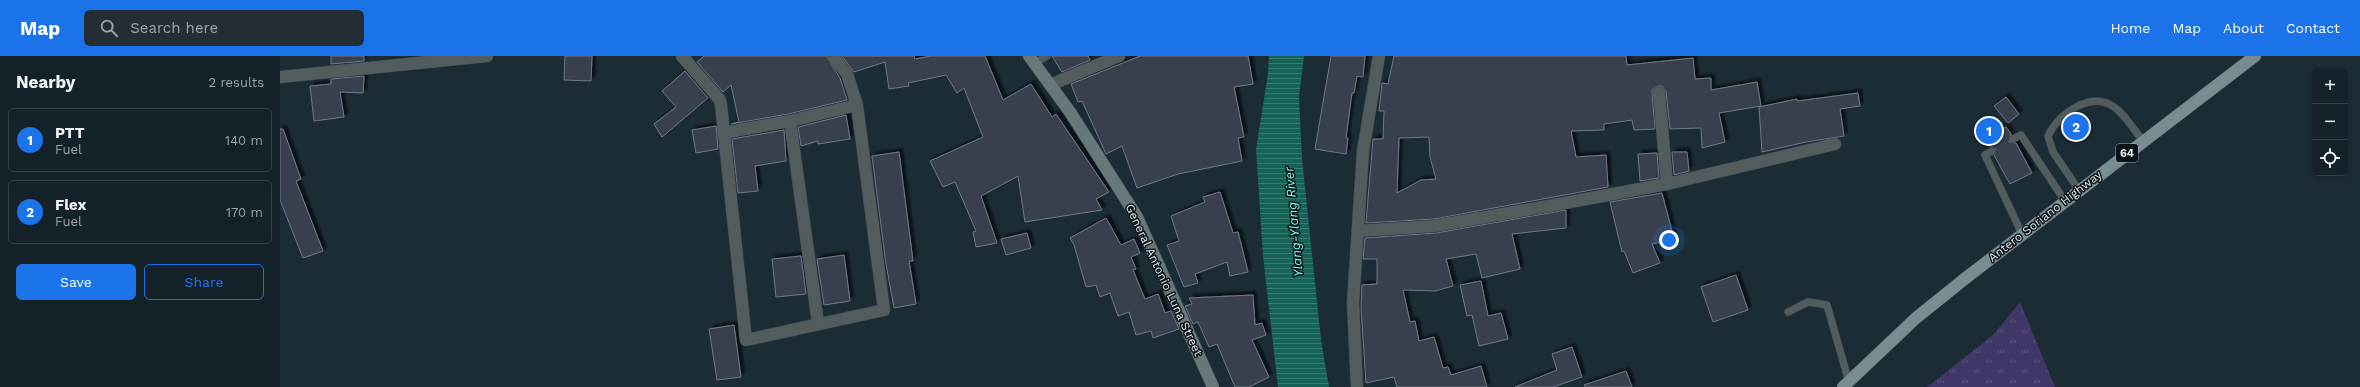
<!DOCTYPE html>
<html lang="en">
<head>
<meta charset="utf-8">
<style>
	body { margin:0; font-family:"Work Sans",sans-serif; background:#222e34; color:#f1f3f6 }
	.controls { position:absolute; right:12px; top:12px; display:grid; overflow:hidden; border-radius:6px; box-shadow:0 2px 10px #0003 }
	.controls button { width:36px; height:36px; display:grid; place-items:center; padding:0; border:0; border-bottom:1px solid #343e45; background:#152128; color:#f1f3f6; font:20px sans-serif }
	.you { position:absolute; left:1389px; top:184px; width:14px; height:14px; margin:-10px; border:3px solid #fff; border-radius:50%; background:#1a73e8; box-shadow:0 0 0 6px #1a73e833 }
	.badge { display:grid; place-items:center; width:26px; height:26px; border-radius:50%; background:#1a73e8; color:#fff; font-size:13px; font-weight:700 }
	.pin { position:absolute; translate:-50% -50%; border:2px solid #fff; box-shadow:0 1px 4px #0006 }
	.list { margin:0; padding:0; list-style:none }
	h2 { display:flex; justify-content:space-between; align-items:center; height:52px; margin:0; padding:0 16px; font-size:17px }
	h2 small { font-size:13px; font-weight:400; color:#9da3a8 }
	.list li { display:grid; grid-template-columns:26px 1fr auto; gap:12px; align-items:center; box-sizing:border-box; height:64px; margin:0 8px 8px; padding:0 8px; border:1px solid #343e45; border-radius:6px }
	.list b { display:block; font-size:15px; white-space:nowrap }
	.list p { margin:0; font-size:13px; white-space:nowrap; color:#9da3a8 }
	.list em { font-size:13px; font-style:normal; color:#9da3a8 }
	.actions { display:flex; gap:8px; padding:12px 16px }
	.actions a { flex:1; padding:9px 0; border:1px solid #1a73e8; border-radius:6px; text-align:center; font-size:14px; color:#1a73e8 }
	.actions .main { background:#1a73e8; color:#fff }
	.icon { flex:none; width:22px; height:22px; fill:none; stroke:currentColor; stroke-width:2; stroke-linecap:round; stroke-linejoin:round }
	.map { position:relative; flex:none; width:2080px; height:331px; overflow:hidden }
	header { display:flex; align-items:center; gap:24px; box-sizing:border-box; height:56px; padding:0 20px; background:#1a73e8; color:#fff }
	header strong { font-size:19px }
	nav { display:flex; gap:22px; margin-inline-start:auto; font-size:14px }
	.search { width:280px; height:36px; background:#222e34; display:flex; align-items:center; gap:10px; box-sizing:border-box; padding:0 14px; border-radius:6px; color:#9da3a8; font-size:15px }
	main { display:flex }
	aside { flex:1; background:#152128 }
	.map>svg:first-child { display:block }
</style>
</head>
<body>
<header>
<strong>Map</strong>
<div class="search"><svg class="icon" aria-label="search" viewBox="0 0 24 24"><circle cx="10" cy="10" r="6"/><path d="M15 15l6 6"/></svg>Search here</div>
<nav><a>Home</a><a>Map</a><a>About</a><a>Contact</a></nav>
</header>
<main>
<aside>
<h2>Nearby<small>2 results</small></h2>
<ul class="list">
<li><span class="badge">1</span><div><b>PTT</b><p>Fuel</p></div><em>140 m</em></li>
<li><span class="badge">2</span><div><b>Flex</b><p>Fuel</p></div><em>170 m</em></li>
</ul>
<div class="actions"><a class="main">Save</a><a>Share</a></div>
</aside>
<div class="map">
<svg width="2080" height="331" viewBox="0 0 2080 331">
	<defs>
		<pattern id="grass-tufts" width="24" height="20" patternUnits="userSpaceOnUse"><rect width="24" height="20" fill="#403667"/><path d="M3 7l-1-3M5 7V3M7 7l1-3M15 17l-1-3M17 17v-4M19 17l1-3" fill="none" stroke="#5b537d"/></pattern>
		<pattern id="water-rules" width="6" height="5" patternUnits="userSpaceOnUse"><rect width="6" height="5" fill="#156357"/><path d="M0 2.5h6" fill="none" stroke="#377a70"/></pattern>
		<filter id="shadow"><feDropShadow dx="3.5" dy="-3.5" stdDeviation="1" flood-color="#0009"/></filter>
	</defs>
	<rect width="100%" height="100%" fill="#1c2c35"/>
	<path fill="url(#grass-tufts)" d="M1740,246L1775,331H1647L1713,279Z"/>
	<path fill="url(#water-rules)" d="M989,0H1024L1019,41L1022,103L1041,284L1049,331H998L983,200L976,93L988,18Z"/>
	<path fill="#373f4d" stroke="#707889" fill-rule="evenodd" filter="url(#shadow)" d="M51,0H84V5L51,8Z
		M285,0H312L311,25L284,24Z
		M424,0H546L560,22L567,44L508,58L451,68L459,66L451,29L443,36L417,6Z
		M562,0H634L635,3L651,0H705L723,44L751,28L772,61L776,58L829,136L816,143L822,154L745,166L738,120L701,140L717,187L696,191L693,176L696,175L675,126L663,131L650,105L703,81L684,32L677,37L666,19L628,27L629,30L609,33L605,6L574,16Z
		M772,0H808L810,4L782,16Z
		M860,0H968L973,28L954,31L964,81L958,82L962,105L898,118L857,132L842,90L826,98L802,45L798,46L791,28Z
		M1051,0H1085L1083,21L1077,20L1074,37H1072L1066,82H1068L1066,98L1035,93Z
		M1114,0H1346L1347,9L1413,2L1415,23L1431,22V34L1477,26L1481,50L1439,57L1445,86L1422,92L1421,72L1390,73L1386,36L1382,30H1378L1372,34V37L1375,73L1354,74L1352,64L1324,68V74L1291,75L1296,101L1326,99L1328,131L1154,163L1086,167L1093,83H1103L1104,55H1099L1102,27L1108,28ZM1149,81L1150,101L1156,123L1141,124L1117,137L1119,82Z
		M405,15L428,42L382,81L374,68L396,51L382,35Z
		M84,20L83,37L60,36L64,61L34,65L30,30L51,28V23Z
		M1578,37L1580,50L1560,53L1564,80L1526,86L1482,96L1479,51L1517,43V45Z
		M1726,41L1739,58L1728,67L1714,50Z
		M566,59L570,83L538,88V85L521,90L518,71Z
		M436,70L438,93L416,97L412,74Z
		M1726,71L1731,78L1729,86L1736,87L1752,117L1730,128L1714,99L1716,93L1710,91L1705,82Z
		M0,73H3L21,123L16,125L43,195L23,202L0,144Z
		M504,74L506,105L475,110L478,135L458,137L452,83Z
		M619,96L633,205H629L636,248L614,252L606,208L592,100Z
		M1392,96H1407L1409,115L1394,119Z
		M1377,97L1379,122L1360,125L1358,98Z
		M940,136L953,177L958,176L968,216L950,220L947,206L915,218L918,227L904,231L887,189L899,185L891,160L925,146L923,141Z
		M1382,137L1394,183L1372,188L1380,207L1353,217L1344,195L1342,196L1330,146Z
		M1286,154V172L1232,178L1240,213L1202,222L1196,198L1166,203L1173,230L1155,235L1123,234L1130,266L1135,265L1139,285L1154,281L1163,312L1168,311L1171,319L1201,310L1207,331H1117L1114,321L1086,327L1081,252L1082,229L1097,228V203H1083L1085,182L1156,177Z
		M826,162L841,189L854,183L860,197L851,201L856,213L853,214L865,243L878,238L885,257L891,255L899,273L873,282L871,275L856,279L849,256L838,260L830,237L820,241L816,229L806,231L794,189L790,182Z
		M747,177L751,192L726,199L721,183Z
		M564,199L570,245L544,249L537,203Z
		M521,200L526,238L496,241L492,203Z
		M1456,219L1468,254L1433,266L1421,231Z
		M1201,225L1208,260L1221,257L1228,283L1199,290L1192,259L1187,260L1180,229Z
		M973,239L975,269L982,267L986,279L972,284L989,321L969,331H955L937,288L929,291L918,266L913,268L905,250L912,248L909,242Z
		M454,269L461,321L437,324L429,273Z
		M1292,291L1302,321L1273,331H1235L1277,314L1272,298Z
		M1346,315L1352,331H1305L1304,329Z"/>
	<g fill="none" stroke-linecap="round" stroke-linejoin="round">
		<defs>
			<path id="service" d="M755,7L767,0
				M1733,83L1741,79L1785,145
				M1712,95L1705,99L1742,178
				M1799,134L1773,96L1768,80C1774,67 1785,57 1798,50C1832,34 1844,61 1863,85
				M1508,256L1528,246L1547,249L1569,326"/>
			<path id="minor" d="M402,0L440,44L441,49L466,284L604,254L577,49L567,18L553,0
				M0,21L207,0
				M770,29L839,0
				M1379,37L1387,128
				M510,65L538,267
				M443,77L510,65L577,49
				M1078,175L1155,170L1274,149L1387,128L1555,88"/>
			<path id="tertiary" d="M1077,331L1073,247L1083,95L1099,0"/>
			<path id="secondary" d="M749,0L790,56L857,161L933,331"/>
			<path id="primary" d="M1563,331L1636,262L1687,221L1975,0"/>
		</defs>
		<use href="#service" stroke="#38474f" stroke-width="8"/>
		<use href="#minor" stroke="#38474f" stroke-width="13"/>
		<use href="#tertiary" stroke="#38474f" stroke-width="13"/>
		<use href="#secondary" stroke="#38474f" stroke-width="13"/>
		<use href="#primary" stroke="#38474f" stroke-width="13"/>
		<use href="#service" stroke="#525c5d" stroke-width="7"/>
		<use href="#minor" stroke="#525c5d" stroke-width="12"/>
		<use href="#tertiary" stroke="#525c5d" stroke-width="12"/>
		<use href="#secondary" stroke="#68777a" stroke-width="12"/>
		<use href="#primary" stroke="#798d90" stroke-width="12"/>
	</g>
	<g text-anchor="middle" stroke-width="3" stroke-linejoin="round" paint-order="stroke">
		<rect fill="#0c1317" stroke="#a1aab0" stroke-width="1" x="1836" y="88" width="22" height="18" rx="3"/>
		<g font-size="11" font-weight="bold" fill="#e1ebf1">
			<text x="1847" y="101">64</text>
		</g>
		<g font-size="12" fill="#e1ebf1" stroke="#0c1317">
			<text transform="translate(1765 160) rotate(-38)" y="4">Antero Soriano Highway</text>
			<text transform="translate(884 224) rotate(65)" y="4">General Antonio Luna Street</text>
		</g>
		<g font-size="13" font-style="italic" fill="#79ffe6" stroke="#0c1317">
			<text transform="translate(1013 166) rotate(-95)" y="5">Ylang-Ylang River</text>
		</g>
	</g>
</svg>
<div class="controls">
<button>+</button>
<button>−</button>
<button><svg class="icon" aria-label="locate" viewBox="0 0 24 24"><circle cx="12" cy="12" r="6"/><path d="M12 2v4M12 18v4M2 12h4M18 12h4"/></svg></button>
</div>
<div class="you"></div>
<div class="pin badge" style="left:1709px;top:75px">1</div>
<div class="pin badge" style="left:1796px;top:71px">2</div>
</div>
</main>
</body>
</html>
